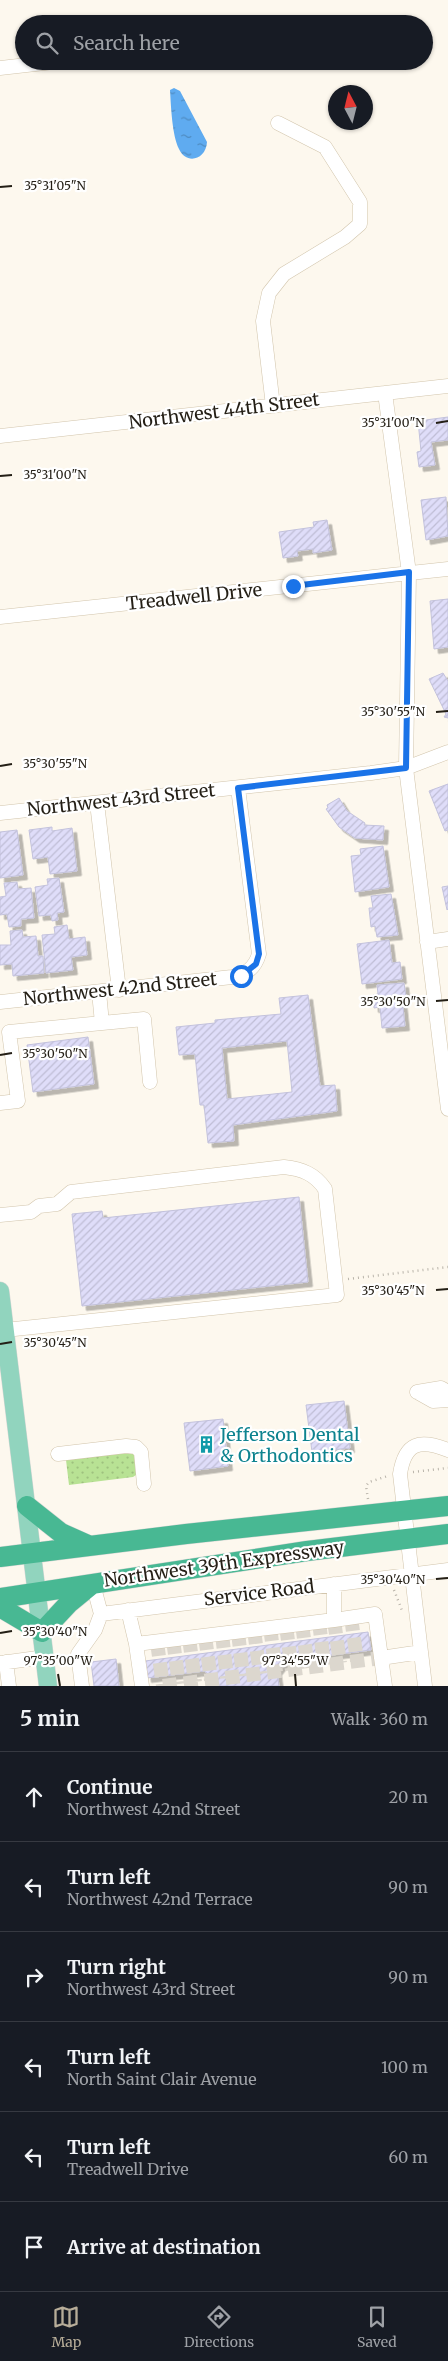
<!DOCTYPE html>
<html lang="en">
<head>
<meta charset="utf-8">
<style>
	body { margin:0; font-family:Merriweather,serif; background:#20242c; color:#f1f3f6 }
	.compass { position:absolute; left:328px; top:85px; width:45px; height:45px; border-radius:50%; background:#171b24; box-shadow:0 1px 4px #0004; rotate:353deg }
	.stop { position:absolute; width:15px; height:15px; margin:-11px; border:4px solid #1a73e8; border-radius:50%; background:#fff }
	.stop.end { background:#1a73e8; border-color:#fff; box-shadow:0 1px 5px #0008 }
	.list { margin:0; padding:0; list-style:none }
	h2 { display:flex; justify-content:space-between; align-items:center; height:65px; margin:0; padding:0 20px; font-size:21px }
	h2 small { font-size:16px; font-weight:400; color:#9ea1a6 }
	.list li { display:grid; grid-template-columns:32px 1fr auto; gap:15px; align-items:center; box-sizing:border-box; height:90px; padding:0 20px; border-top:1px solid #363941 }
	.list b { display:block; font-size:19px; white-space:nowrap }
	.list p { margin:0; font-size:16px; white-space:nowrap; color:#9ea1a6 }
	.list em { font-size:16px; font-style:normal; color:#9ea1a6 }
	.icon { flex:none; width:28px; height:28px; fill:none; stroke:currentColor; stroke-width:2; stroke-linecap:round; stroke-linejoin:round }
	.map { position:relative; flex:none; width:448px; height:1686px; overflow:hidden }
	.search { position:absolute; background:#171b24; box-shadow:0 1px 4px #0004; left:15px; right:15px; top:15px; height:55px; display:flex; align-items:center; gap:12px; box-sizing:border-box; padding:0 18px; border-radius:28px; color:#9ea1a6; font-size:19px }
	.sheet { height:605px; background:#171b24 }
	nav { display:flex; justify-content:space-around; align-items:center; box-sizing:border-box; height:70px; border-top:1px solid #363941; background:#171b24; font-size:14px; color:#9ea1a6 }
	nav a { display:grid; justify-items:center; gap:2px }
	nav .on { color:#b7ad99 }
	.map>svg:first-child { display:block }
</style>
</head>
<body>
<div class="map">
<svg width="448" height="1686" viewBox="0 0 448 1686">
	<defs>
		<pattern id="grass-dots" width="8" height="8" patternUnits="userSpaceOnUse" patternTransform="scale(1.25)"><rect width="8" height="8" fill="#b8e294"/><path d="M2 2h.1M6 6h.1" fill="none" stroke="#9ec17f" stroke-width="1.8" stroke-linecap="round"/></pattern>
		<pattern id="water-ripples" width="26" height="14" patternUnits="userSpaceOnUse" patternTransform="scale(1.25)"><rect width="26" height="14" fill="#5fabf0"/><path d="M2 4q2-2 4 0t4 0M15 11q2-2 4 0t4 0" fill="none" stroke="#4e8bc1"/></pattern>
		<pattern id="building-hatch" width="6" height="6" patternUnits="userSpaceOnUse" patternTransform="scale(1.25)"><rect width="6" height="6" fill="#dfddf9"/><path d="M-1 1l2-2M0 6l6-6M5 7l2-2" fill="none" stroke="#bfbdd5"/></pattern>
		<filter id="shadow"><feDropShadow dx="4.5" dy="4.5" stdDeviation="0" flood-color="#0004"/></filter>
	</defs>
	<rect width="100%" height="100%" fill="#fdf8ee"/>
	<path fill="url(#grass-dots)" d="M132,1452L137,1453L136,1475L133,1477L69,1485L66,1460Z"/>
	<path fill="url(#water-ripples)" d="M174,88L180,91L207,142C206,160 186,165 179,149C172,135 171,106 170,90Z"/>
	<path fill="url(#building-hatch)" stroke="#c3c2dc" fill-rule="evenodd" filter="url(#shadow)" d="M448,417V440L431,442L435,465L419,467L417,452L421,451L418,421Z
		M446,497L448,536L426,540L421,500Z
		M327,520L332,550L313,553V549L297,551L298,556L283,558L279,532L314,527L313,522Z
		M448,599V647L434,649L430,601Z
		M443,673L448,681V718L444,717L446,714L429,679Z
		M448,784V830L445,831L429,791Z
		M339,798L347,811L365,823L364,825L384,826L383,840L355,838L339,827L326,809L328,808L327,805Z
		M52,827V831L72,828L77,871L50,874L48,857L33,859L29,830Z
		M17,830L23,875L0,878V832Z
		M383,846L389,887L355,892L351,856L361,855L360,849Z
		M59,878L64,912L57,913L58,920L52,921L51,915L39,916L35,887L48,885L47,879Z
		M17,882L18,889L31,888L34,918L21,919V926L9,927L7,914L0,915V897L6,896L4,883Z
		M448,886V909L447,910L442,887Z
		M391,894L398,935L377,937L375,926L371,927L369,908H373L371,896Z
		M67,925L69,939L85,937L87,955L71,957L73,970L46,973L42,935L55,934L54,927Z
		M22,930L23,937L36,936L38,956H43L44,973L13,976L12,964L0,965V945H11L10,931Z
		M389,940L392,963L400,962L402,979L362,984L357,944Z
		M404,983L406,997L402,998L405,1026L382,1028L380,1007L374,1008L373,995L378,994L377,985Z
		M308,995L320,1086L335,1085L337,1111L233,1125L234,1141L208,1143L204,1105H200L195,1054L179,1055L176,1027L215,1023V1020L281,1014L279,998ZM287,1041L292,1092L227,1099L222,1048Z
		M88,1037L94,1084L33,1092L27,1045Z
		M299,1197L308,1282L82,1306L72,1214L102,1211L103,1218Z
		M344,1401L350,1448L312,1452L306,1405Z
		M223,1419L228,1466L190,1471L184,1423Z
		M368,1632L371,1650L285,1661L277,1671L279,1686H216L215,1679L204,1671L147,1678L145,1661Z
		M116,1659L119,1686H94L91,1662Z"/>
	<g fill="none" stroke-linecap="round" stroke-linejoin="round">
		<path stroke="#dcd7ce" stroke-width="14" stroke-dasharray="14 7" stroke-linecap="butt" d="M351,1617L357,1661
			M334,1620L340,1663
			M319,1621L324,1665
			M302,1624L308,1668
			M286,1626L292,1670
			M270,1627L276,1672
			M254,1630L260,1674
			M238,1632L243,1676
			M222,1634L227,1678
			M205,1636L211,1680
			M189,1638L195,1682
			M173,1640L179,1684
			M157,1642L163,1686
			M163,1686L381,1658"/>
		<defs>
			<path id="minor" d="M0,68L53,62
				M385,393L409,573L406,768L448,1109
				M273,406L263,321L269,293L284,274L345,237L360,224V202L325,147L278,123
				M0,436L448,386
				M0,617L448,569
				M97,803L119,990
				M0,813L371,773L406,768L448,752
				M427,942L448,939
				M99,992L102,1023L144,1019L150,1082
				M0,1002L232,977C246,975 255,968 259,954L238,788
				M0,1103L18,1101L9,1032L102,1023
				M0,1215L31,1212L39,1206L57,1204L71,1192L284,1167C302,1169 315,1174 325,1189L337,1295L5,1330
				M417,1392L433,1401L448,1400
				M417,1392L441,1388L448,1392
				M58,1454L126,1446L136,1447L141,1452L144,1484
				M93,1584L101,1614L448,1570
				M128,1610L136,1644L334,1620V1584
				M334,1620L375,1614L385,1686
				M136,1644L142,1686
				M381,1658L421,1652
				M6,1662L9,1686
				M0,1663L45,1657
				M82,1686L78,1654L95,1630L101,1614
				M425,1686L400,1474C405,1442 420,1439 448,1450"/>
			<path id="major" d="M0,1291L48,1686"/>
			<path id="highway" d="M27,1506L61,1533L90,1546
				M0,1557L186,1534L448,1506
				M0,1598L307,1551L448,1534
				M0,1607L42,1632L69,1603L91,1585"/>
		</defs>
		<use href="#minor" stroke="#d2c5ac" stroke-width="15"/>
		<use href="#major" stroke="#d8d7d5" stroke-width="19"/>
		<use href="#highway" stroke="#d8d7d5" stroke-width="21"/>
		<path stroke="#b9b4aa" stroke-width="2.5" stroke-dasharray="1 4" stroke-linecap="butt" d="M348,1279L448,1267
			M413,1472L448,1468
			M368,1499L366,1486L369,1482L388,1476
			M394,1590L403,1613"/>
		<use href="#minor" stroke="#fff" stroke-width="14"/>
		<use href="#major" stroke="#91d4be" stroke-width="18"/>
		<use href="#highway" stroke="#48b893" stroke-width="20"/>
	</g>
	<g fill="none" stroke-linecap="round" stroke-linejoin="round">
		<path stroke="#1a73e8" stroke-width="6" d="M241,976L256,964L259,954L238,788L406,768L409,572L293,586"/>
	</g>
	<path fill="none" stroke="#241f16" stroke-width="2" d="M0,187L12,186M436,423L448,421M0,476L12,475M436,712L448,711M0,766L12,764M436,1001L448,1000M0,1055L12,1053M436,1290L448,1289M0,1344L12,1342M436,1579L448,1578M0,1633L12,1631M58,1674L60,1686M295,1674L296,1686"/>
	<defs>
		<symbol id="building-bare" viewBox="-9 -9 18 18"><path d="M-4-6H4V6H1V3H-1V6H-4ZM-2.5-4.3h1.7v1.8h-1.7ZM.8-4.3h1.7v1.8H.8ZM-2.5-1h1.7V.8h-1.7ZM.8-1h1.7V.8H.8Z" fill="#0f9aa8" stroke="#fff" stroke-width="2.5" paint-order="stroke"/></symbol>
	</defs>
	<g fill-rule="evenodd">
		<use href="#building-bare" x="194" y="1432" width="25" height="25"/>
	</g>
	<g text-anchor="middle" stroke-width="4.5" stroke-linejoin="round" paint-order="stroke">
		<g font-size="18" fill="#241f16" stroke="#fff">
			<text transform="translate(224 411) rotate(-7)" y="6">Northwest 44th Street</text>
			<text transform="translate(194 597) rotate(-6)" y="6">Treadwell Drive</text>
			<text transform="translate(121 800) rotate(-6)" y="6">Northwest 43rd Street</text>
			<text transform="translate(120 989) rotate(-6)" y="6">Northwest 42nd Street</text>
			<text transform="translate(224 1564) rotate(-8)" y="6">Northwest 39th Expressway</text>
			<text transform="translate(259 1593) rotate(-7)" y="6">Service Road</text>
		</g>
		<g font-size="18" fill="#0d838f" stroke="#fff" text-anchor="start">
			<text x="220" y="1441">Jefferson Dental<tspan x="220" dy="21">&amp; Orthodontics</tspan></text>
		</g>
	</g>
	<g font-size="12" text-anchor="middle" fill="#241f16" stroke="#fff" stroke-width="4.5" stroke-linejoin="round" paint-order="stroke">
		<text x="55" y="190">35°31'05"N</text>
		<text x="393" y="427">35°31'00"N</text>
		<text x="55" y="479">35°31'00"N</text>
		<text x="393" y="716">35°30'55"N</text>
		<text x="55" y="768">35°30'55"N</text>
		<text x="393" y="1006">35°30'50"N</text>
		<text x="55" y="1058">35°30'50"N</text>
		<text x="393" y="1295">35°30'45"N</text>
		<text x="55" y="1347">35°30'45"N</text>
		<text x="393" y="1584">35°30'40"N</text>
		<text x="55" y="1636">35°30'40"N</text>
		<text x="58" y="1665">97°35'00"W</text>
		<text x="295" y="1665">97°34'55"W</text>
	</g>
</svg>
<svg class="compass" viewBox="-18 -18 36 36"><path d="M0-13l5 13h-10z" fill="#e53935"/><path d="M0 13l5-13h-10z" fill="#9ea1a6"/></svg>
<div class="stop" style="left:241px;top:976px"></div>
<div class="stop end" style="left:293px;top:586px"></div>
<div class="search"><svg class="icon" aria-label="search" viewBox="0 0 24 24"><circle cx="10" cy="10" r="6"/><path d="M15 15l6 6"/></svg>Search here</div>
</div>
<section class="sheet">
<h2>5 min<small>Walk · 360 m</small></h2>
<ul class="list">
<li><svg class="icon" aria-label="ahead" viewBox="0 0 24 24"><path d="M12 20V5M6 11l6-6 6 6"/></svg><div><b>Continue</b><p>Northwest 42nd Street</p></div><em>20 m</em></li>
<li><svg class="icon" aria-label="left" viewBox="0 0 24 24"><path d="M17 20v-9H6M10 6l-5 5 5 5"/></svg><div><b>Turn left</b><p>Northwest 42nd Terrace</p></div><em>90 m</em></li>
<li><svg class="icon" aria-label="right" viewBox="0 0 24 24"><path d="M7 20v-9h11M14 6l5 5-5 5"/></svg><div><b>Turn right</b><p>Northwest 43rd Street</p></div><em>90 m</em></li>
<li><svg class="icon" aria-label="left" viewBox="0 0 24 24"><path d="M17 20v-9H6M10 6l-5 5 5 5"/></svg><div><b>Turn left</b><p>North Saint Clair Avenue</p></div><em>100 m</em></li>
<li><svg class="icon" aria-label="left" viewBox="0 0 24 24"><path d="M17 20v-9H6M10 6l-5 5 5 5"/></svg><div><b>Turn left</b><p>Treadwell Drive</p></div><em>60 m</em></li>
<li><svg class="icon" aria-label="arrive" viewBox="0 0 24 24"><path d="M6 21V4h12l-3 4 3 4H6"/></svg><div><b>Arrive at destination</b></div></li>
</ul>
</section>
<nav>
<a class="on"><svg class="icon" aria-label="map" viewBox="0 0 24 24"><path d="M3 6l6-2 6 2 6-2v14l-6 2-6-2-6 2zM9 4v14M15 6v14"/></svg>Map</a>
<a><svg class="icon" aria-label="directions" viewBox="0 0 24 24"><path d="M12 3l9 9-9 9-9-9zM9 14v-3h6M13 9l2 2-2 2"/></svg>Directions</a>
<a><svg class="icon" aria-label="saved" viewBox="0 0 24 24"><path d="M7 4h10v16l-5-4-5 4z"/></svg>Saved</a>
</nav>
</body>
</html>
